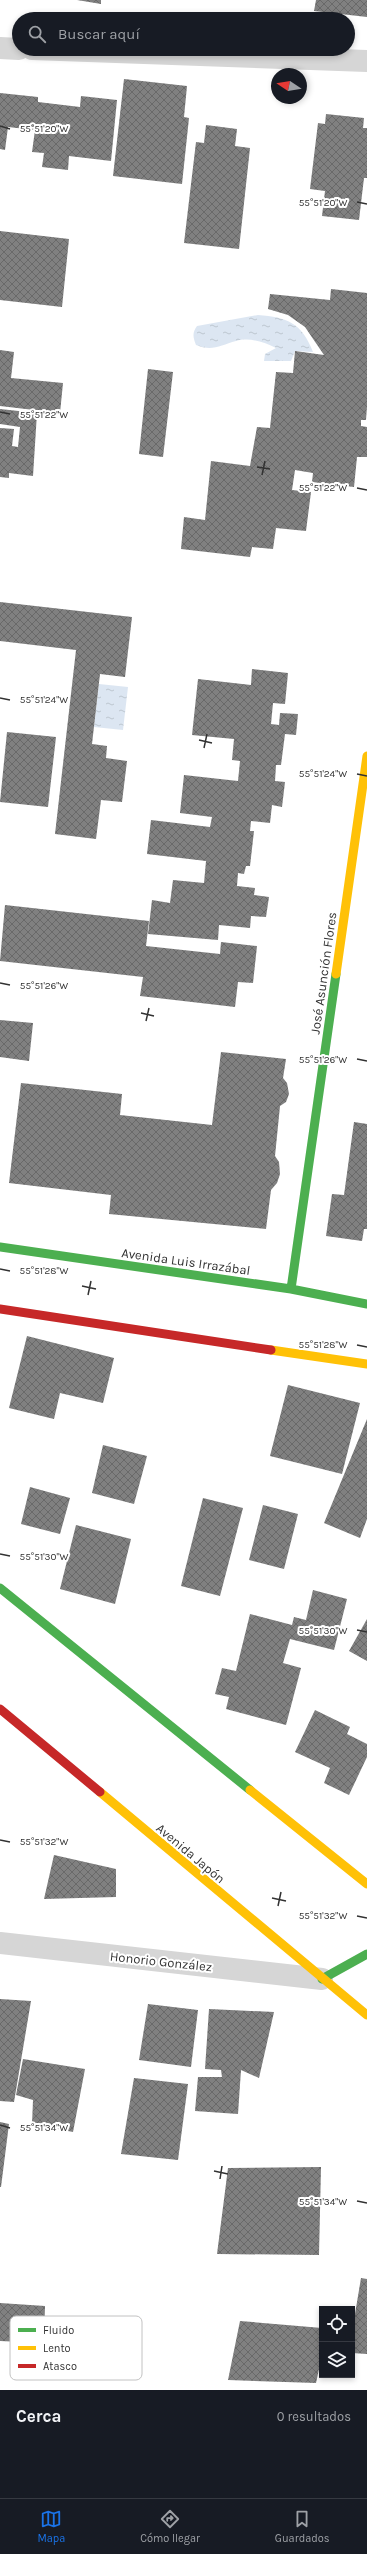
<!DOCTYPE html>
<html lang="es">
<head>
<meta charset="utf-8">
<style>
	body { margin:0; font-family:Karla,sans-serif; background:#20242c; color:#f1f3f6 }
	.controls { position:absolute; right:12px; bottom:12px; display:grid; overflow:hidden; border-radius:0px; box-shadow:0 2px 6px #0003 }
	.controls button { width:36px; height:36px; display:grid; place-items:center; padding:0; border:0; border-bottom:1px solid #363941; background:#171b24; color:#f1f3f6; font:20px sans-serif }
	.compass { position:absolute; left:271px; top:68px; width:36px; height:36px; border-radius:50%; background:#171b24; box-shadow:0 2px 6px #0003; rotate:282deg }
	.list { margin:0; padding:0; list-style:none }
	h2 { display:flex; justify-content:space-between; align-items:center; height:52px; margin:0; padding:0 16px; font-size:17px }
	h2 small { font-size:13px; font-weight:400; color:#9ea1a6 }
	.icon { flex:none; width:22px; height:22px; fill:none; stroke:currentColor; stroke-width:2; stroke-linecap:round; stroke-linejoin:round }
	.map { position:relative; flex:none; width:367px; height:2390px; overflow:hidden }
	.search { position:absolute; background:#171b24; box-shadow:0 2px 6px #0003; left:12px; right:12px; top:12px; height:44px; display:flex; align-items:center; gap:10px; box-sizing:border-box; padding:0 14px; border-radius:22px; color:#9ea1a6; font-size:15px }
	.sheet { height:108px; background:#171b24 }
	nav { display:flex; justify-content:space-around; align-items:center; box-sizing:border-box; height:56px; border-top:1px solid #363941; background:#171b24; font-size:11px; color:#9ea1a6 }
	nav a { display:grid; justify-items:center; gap:2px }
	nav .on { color:#1a73e8 }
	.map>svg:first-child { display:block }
</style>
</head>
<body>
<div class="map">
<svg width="367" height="2390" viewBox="0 0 367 2390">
	<defs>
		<pattern id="water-ripples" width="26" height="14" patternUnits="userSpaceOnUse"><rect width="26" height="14" fill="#dce6f2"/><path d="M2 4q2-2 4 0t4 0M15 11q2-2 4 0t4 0" fill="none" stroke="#bdc6d0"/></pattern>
		<pattern id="building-cross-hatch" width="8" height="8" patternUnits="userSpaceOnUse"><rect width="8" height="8" fill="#808080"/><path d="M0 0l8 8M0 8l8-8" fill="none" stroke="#696969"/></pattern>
	</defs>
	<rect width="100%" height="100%" fill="#fff"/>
	<path fill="url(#water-ripples)" d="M258,315C287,317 302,323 313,352L295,351L291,361H264L265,354L276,348C264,342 249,337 236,341C221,345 212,352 196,345C193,337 192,333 197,326Z
		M99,684L128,687L123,730L94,727Z"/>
	<path fill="url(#building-cross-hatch)" d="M77,0H101V4Z
		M316,0H367V17L314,11Z
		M124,79L187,86L184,117L189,118L182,184L113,176Z
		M0,93L38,97V102L80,107L81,96L117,100L111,161L69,156L68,170L42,167L44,153L32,152L35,130L8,127L5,150L0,149Z
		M326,114L364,118L363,128H367V178H364L359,220L322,216L325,191L310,189L318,123L325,124Z
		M206,125L237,129L235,146L250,148L239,249L184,243L196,142L204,143Z
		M0,231L69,239L62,307L0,300Z
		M331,289L367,293V407L366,420H361V426L367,427V457H357L354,487L312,482L313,473L295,470L292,490L311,492L306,531L276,528L273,549L252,547L250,557L181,549L184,517L205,520L211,461L250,466L257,427L270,428L276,372L293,373L295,351L324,355L305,327L288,315L268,309L270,294L330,300Z
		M0,350L14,352L11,378L63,383L60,413L0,406Z
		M148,369L173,372L163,457L139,454Z
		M0,409L37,413L33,476L9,473V478L0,477V428L14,429L12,446L18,447L20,427L0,424Z
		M0,602L132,617L125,677L100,674L92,744L107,746L106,758L127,761L122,802L101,800L96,839L55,834L76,650L0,641Z
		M252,669L288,673L285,704L273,703L271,724L279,725L280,713L298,714L296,735L285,734L281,765H276L275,781L285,782L282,807L272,805L270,823L251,821L250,831H254L250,866H246L244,874L238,873L237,886L255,888L254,895L269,897L266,917L251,916L250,928L219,925L218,940L148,934L152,900L170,903L173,880L204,883L206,861L147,854L151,820L210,827L212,817L180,813L184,775L238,781L240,761L232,760L234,739L192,735L198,679L251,685Z
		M7,732L56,737L48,807L0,802Z
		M5,905L149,921L146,946L220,954L221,942L257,946L253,983L238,982L235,1007L140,996L143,977L0,961Z
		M0,1020L33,1023L29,1061L0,1057Z
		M221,1052L286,1059L283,1078L287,1083L289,1094L286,1102L280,1106L275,1156L279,1162L280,1174L277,1183L271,1190L266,1229L109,1214L111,1195L9,1183L21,1083L122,1094L120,1115L212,1125Z
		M354,1122L367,1124V1229H364L362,1241L326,1236L332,1194L344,1195Z
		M27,1336L114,1358L103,1403L60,1393L54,1419L9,1408Z
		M288,1385L360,1403L342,1474L270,1456Z
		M367,1419V1519L360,1538L324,1523Z
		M103,1445L147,1456L134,1504L92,1493Z
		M30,1487L70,1498L60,1534L21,1524Z
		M203,1498L243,1508L220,1596L181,1586Z
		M263,1505L298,1514L284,1569L249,1560Z
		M76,1525L131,1539L115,1604L60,1589Z
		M313,1590L347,1599L334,1650L290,1639L283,1663L301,1668L286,1725L226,1709L229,1697L215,1694L222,1668L236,1671L250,1614L292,1625L294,1617L306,1620Z
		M367,1619V1661L349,1651Z
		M315,1710L350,1727L347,1734L367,1744V1757L349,1795L324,1783L330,1768L295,1752Z
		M54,1855L116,1869V1897L44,1899Z
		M0,1999L31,2001L14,2102L0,2101Z
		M148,2004L198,2010L191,2067L139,2060Z
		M209,2009L274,2012L259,2078L241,2070L238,2114L195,2111L198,2077H222L221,2070L205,2069Z
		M23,2059L85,2069L73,2132L32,2124L33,2100L16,2095Z
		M134,2078L188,2084L178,2160L121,2154Z
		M0,2122L9,2124L1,2187H0Z
		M321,2167L319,2255L217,2254L228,2168Z
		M361,2278L367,2279V2354L352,2353V2332Z
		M0,2303L45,2306L44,2343L0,2341Z
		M240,2321L322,2328V2355L316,2383L228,2380Z"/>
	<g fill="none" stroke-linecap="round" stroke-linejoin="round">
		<path stroke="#d6d6d6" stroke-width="22" d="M0,48L19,49
			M32,49L367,61
			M0,1943L322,1979"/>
		<path stroke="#4caf50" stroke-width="9" d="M0,1247L291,1289L367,1304
			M291,1289L336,974
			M0,1588L250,1790
			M322,1979L367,1954"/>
		<path stroke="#ffc107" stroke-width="9" d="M336,974L367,756
			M271,1350L367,1364
			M250,1790L367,1884
			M100,1792L367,2015"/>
		<path stroke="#c62828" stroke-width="9" d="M0,1309L271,1350
			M0,1709L100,1792"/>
	</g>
	<path fill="none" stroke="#323232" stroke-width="1.5" d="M0,126L10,129M357,202L367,204M0,412L10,414M257,467L270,469M262,475L265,461M357,488L367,490M0,698L10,700M199,740L212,743M204,748L207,734M357,774L367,776M0,983L10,985M141,1013L154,1016M146,1021L149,1008M357,1059L367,1061M0,1269L10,1271M82,1286L96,1289M88,1295L91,1281M357,1345L367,1347M0,1554L10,1556M357,1630L367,1632M0,1840L10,1842M272,1898L286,1901M278,1906L281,1892M357,1916L367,1918M0,2125L10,2128M214,2171L228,2174M220,2179L222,2166M357,2201L367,2203"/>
	<g text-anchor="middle" stroke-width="4" stroke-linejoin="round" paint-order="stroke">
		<g font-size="13" fill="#323232" stroke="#fff">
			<text transform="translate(323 973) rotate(-82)" y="5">José Asunción Flores</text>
			<text transform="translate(186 1261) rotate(8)" y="5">Avenida Luis Irrazábal</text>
			<text transform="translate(191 1853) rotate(40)" y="5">Avenida Japón</text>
			<text transform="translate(161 1961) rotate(6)" y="5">Honorio González</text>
		</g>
	</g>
	<rect x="10" y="2316" width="132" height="64" rx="6" fill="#fff" stroke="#c2c2c2" stroke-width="1"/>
	<rect x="18" y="2328" width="18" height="4" fill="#4caf50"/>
	<rect x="18" y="2346" width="18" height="4" fill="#ffc107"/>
	<rect x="18" y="2364" width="18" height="4" fill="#c62828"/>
	<g font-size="11" fill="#323232">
		<text x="43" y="2334">Fluido</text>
		<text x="43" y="2352">Lento</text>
		<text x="43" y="2370">Atasco</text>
	</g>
	<g font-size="10" text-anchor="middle" fill="#323232" stroke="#fff" stroke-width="4" stroke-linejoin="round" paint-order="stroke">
		<text x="44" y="132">55°51'20"W</text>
		<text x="323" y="206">55°51'20"W</text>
		<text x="44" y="418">55°51'22"W</text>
		<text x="323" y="491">55°51'22"W</text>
		<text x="44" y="703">55°51'24"W</text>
		<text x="323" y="777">55°51'24"W</text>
		<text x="44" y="989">55°51'26"W</text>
		<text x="323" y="1063">55°51'26"W</text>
		<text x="44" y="1274">55°51'28"W</text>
		<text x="323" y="1348">55°51'28"W</text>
		<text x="44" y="1560">55°51'30"W</text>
		<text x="323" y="1634">55°51'30"W</text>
		<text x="44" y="1845">55°51'32"W</text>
		<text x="323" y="1919">55°51'32"W</text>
		<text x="44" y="2131">55°51'34"W</text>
		<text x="323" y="2205">55°51'34"W</text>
	</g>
</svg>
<div class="controls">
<button><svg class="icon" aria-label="locate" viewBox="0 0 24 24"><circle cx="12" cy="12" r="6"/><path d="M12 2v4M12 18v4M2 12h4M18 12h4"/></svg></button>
<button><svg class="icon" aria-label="layers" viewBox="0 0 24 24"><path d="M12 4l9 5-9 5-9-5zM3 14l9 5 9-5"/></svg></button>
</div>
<svg class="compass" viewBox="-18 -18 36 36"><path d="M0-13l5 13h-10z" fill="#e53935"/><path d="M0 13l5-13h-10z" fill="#9ea1a6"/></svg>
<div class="search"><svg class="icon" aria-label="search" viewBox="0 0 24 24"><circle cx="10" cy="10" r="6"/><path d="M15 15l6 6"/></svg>Buscar aquí</div>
</div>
<section class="sheet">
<h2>Cerca<small>0 resultados</small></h2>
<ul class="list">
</ul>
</section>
<nav>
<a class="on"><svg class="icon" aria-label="map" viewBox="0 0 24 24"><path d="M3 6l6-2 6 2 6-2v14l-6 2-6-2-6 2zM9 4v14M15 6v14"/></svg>Mapa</a>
<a><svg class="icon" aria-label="directions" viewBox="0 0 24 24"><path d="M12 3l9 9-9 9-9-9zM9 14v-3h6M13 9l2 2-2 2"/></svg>Cómo llegar</a>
<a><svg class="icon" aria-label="saved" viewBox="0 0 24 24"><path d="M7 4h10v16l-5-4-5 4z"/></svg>Guardados</a>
</nav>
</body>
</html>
